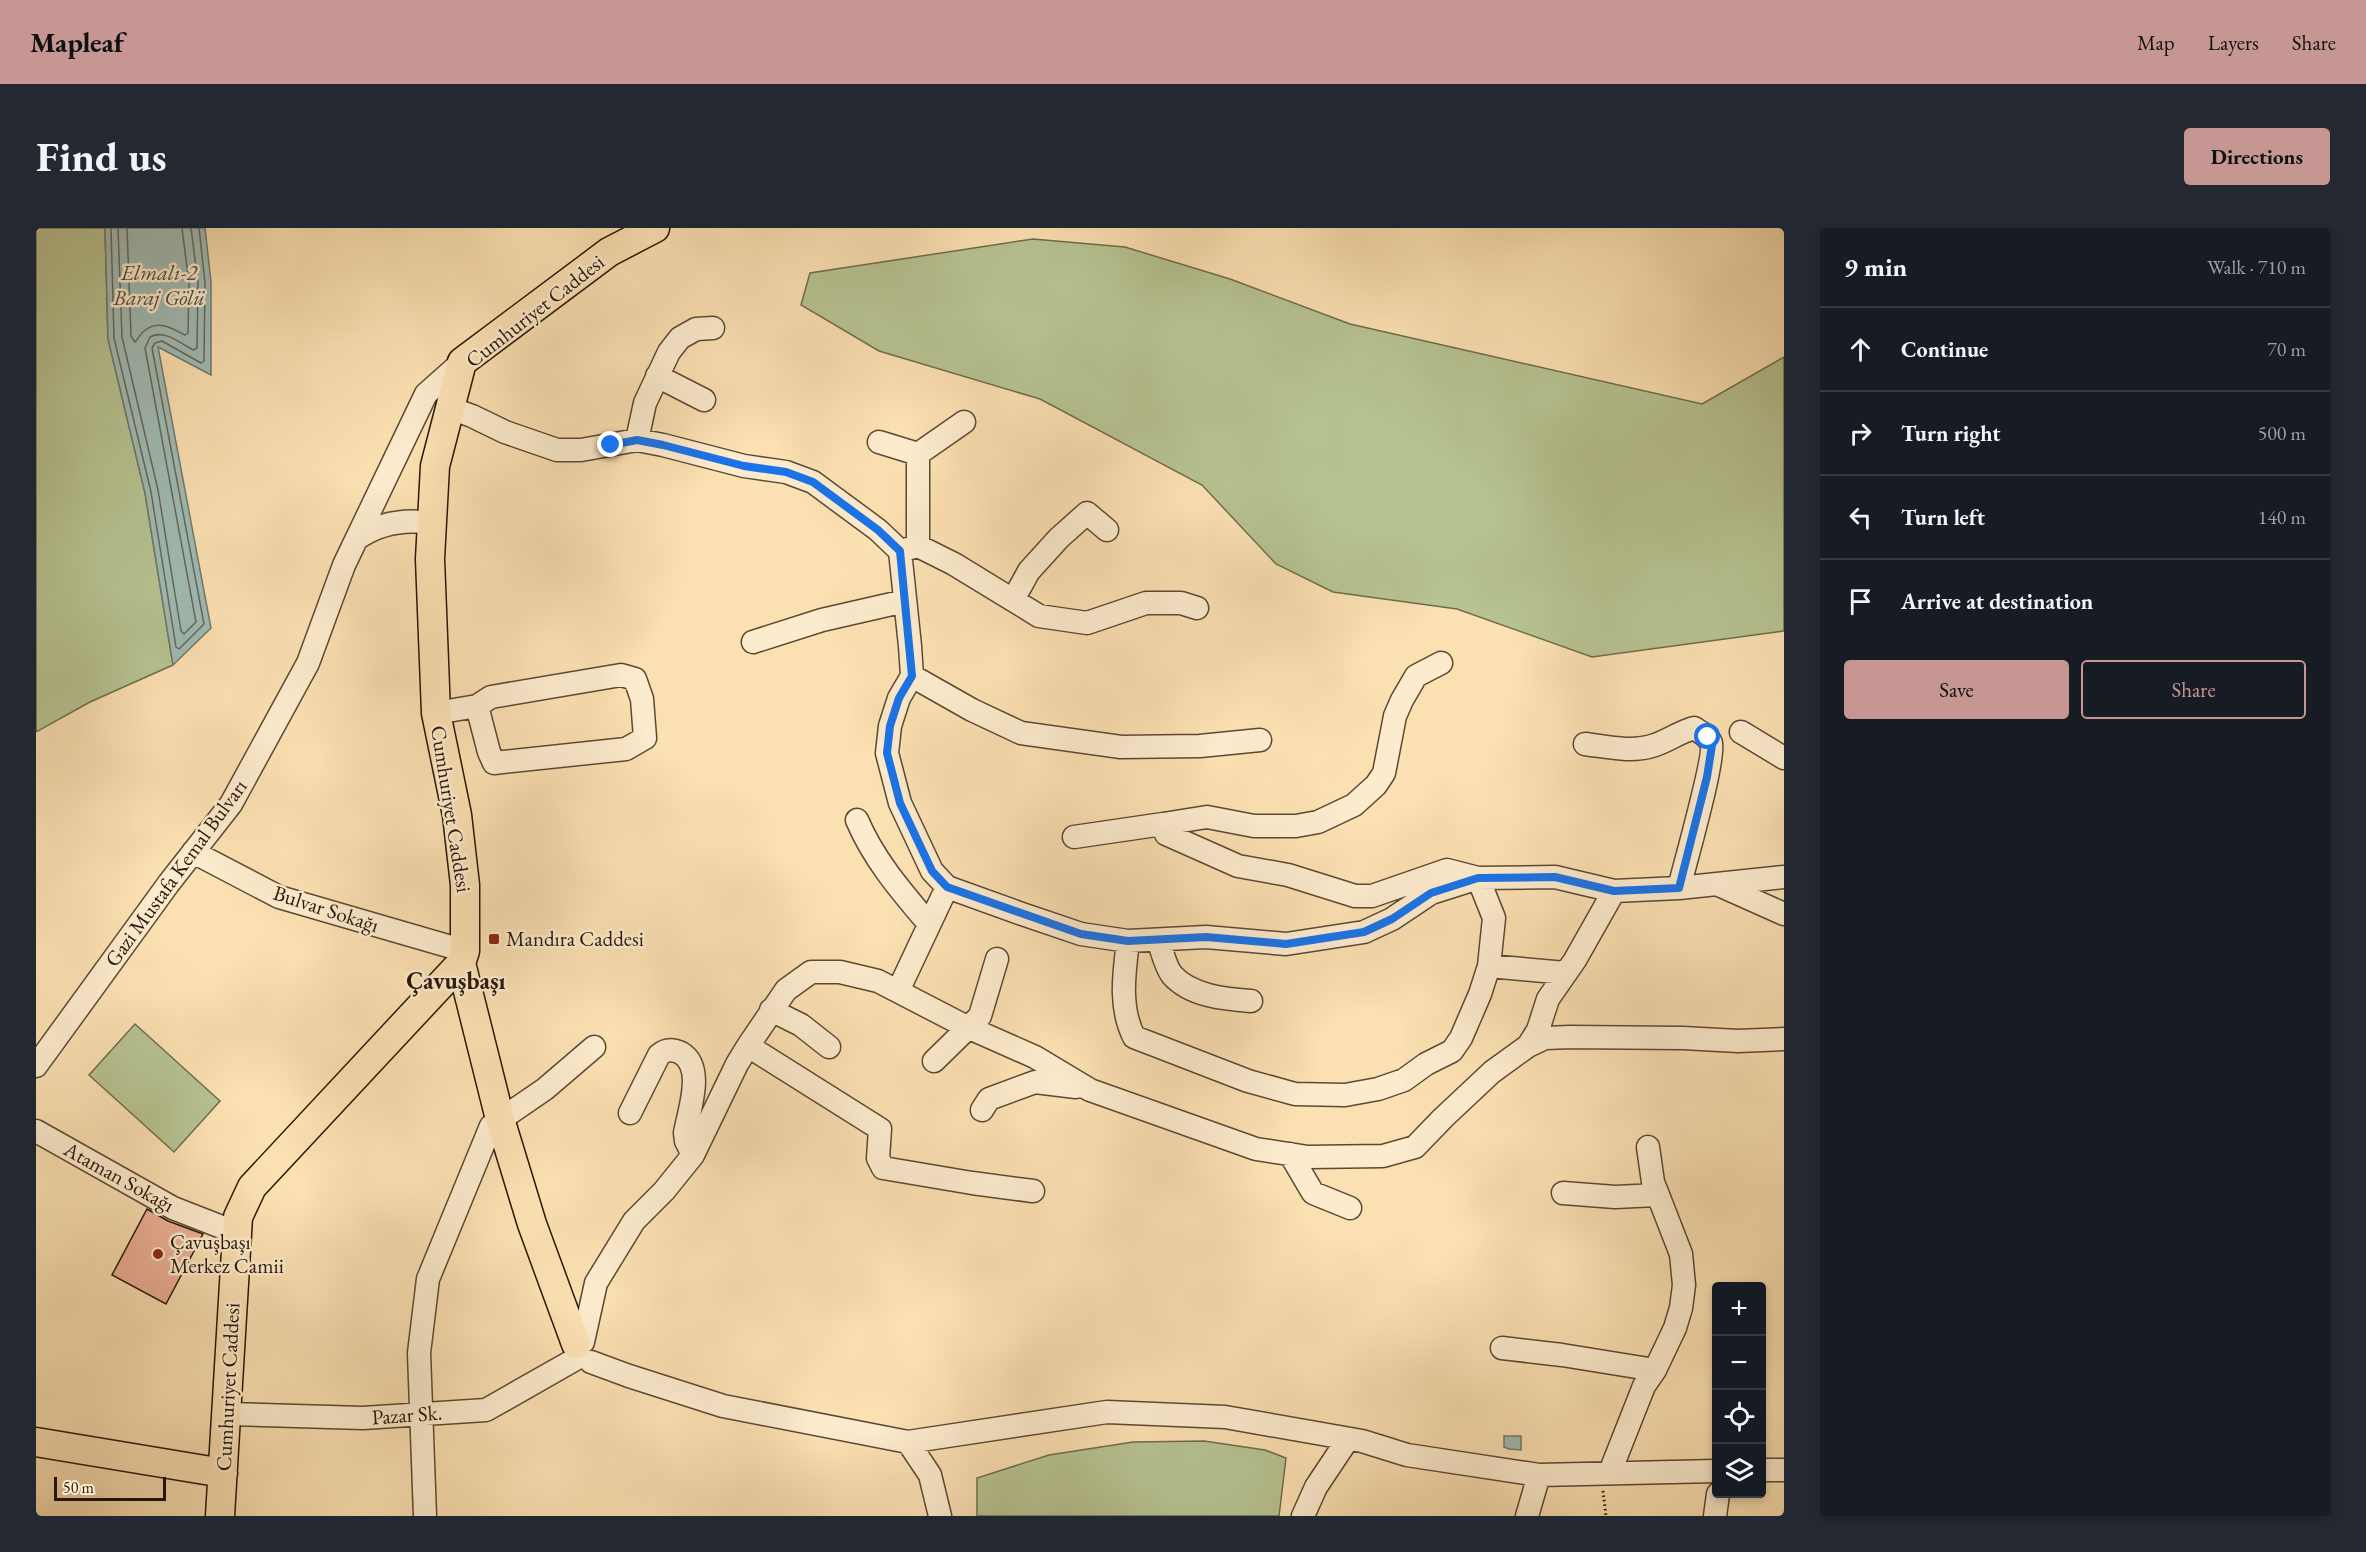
<!DOCTYPE html>
<html lang="en">
<head>
<meta charset="utf-8">
<style>
	body { margin:0; font-family:"EB Garamond",serif; background:#242831; color:#f1f3f6 }
	.controls { position:absolute; right:18px; bottom:18px; display:grid; overflow:hidden; border-radius:6px; box-shadow:0 3px 9px #0003 }
	.controls button { width:54px; height:54px; display:grid; place-items:center; padding:0; border:0; border-bottom:2px solid #363941; background:#171b24; color:#f1f3f6; font:30px sans-serif }
	.scale { position:absolute; left:18px; bottom:15px; width:112px; box-sizing:border-box; padding-left:6px; border:3px solid #271609; border-top:0; font-size:16px; line-height:21px; white-space:nowrap; color:#271609; -webkit-text-stroke:4px #fcebcd; paint-order:stroke }
	.stop { position:absolute; width:18px; height:18px; margin:-14px; border:4px solid #1a73e8; border-radius:50%; background:#fff }
	.stop.end { background:#1a73e8; border-color:#fff; box-shadow:0 2px 6px #0008 }
	.list { margin:0; padding:0; list-style:none }
	h2 { display:flex; justify-content:space-between; align-items:center; height:78px; margin:0; padding:0 24px; font-size:26px }
	h2 small { font-size:20px; font-weight:400; color:#9ea1a6 }
	.list li { display:grid; grid-template-columns:39px 1fr auto; gap:18px; align-items:center; box-sizing:border-box; height:84px; padding:0 24px; border-top:2px solid #363941 }
	.list b { display:block; font-size:22px; white-space:nowrap }
	.list em { font-size:20px; font-style:normal; color:#9ea1a6 }
	.actions { display:flex; gap:12px; padding:18px 24px }
	.actions a { flex:1; padding:14px 0; border:2px solid #c59692; border-radius:6px; text-align:center; font-size:21px; color:#c59692 }
	.actions .main { background:#c59692; color:#111 }
	.icon { flex:none; width:33px; height:33px; fill:none; stroke:currentColor; stroke-width:2; stroke-linecap:round; stroke-linejoin:round }
	.map { position:relative; flex:none; width:1748px; height:1288px; overflow:hidden; border-radius:6px }
	header { display:flex; align-items:center; gap:36px; box-sizing:border-box; height:84px; padding:0 30px; background:#c59692; color:#111 }
	header strong { font-size:28px }
	nav { display:flex; gap:33px; margin-inline-start:auto; font-size:21px }
	.intro { display:flex; align-items:center; justify-content:space-between; box-sizing:border-box; height:144px; padding:0 36px }
	h1 { margin:0; font-size:42px }
	.button { padding:15px 27px; border-radius:6px; background:#c59692; color:#111; font-size:21px; font-weight:700 }
	main { display:flex; gap:36px; padding:0 36px }
	aside { flex:1; background:#171b24; border-radius:6px; box-shadow:0 3px 9px #0003 }
	.map>svg:first-child { display:block }
</style>
</head>
<body>
<header>
<strong>Mapleaf</strong>
<nav><a>Map</a><a>Layers</a><a>Share</a></nav>
</header>
<div class="intro"><h1>Find us</h1><a class="button">Directions</a></div>
<main>
<div class="map">
<svg width="1748" height="1288" viewBox="0 0 1748 1288">
	<rect width="100%" height="100%" fill="#fbe0b2"/>
	<filter id="stains"><feTurbulence type="fractalNoise" baseFrequency=".00333" numOctaves="4"/><feColorMatrix values="0 0 0 0 .2 0 0 0 0 .09 0 0 0 0 .02 0 0 0 .5 -.17"/></filter>
	<radialGradient id="worn" r=".72"><stop offset=".6" stop-color="#630" stop-opacity="0"/><stop offset="1" stop-color="#630" stop-opacity=".3"/></radialGradient>
	<path fill="#b7c392" stroke="#6f6c4e" stroke-width="1.5" d="M0,0H69L72,111L109,265L137,437L54,474L0,504Z
		M997,11L1089,19L1194,51L1314,96L1666,176L1748,129V403L1556,429L1421,381L1297,364L1240,336L1166,257L1004,171L843,123L765,77L774,45Z
		M99,796L184,873L138,924L53,847Z
		M1168,1213L1229,1222L1250,1230L1243,1288H941V1250L1013,1227L1097,1214Z"/>
	<path fill="#a0bbb4" stroke="#707970" stroke-width="1.5" d="M69,0H169L175,54V147L122,119L175,400L137,437L109,265L72,111Z
		M1468,1208H1485V1222L1473,1221L1468,1219Z"/>
	<g fill="none" stroke-linecap="round" stroke-linejoin="round">
		<path stroke="#64685e" stroke-width="1.5" d="M75,0L78,110L115,264L140,419L143,421L168,396L116,120L119,115L126,113L165,135L168,133L169,55L163,0
			M82,0L86,109L122,262L145,403L148,406L160,394L109,120L114,109C128,101 144,115 157,122L161,120L162,55L155,0
			M91,0L95,108L99,114C102,111 104,106 108,103C121,91 136,100 149,107L152,105L153,56L146,0"/>
	</g>
	<path fill="#ecaf96" stroke="#271609" stroke-width="1.5" d="M111,981L132,993L167,1006L130,1076L76,1047Z"/>
	<g fill="none" stroke-linecap="round" stroke-linejoin="round">
		<defs>
			<path id="minor" d="M621,148L668,172
				M414,180L436,188L469,204L521,222H545L601,212L627,217L708,238L750,244L777,254L842,302L864,323L874,418L876,448L863,470L854,498L851,525L864,575L896,643L911,659L986,686L1045,706L1092,713L1170,709L1250,716L1328,704L1356,691L1395,665L1442,650L1519,649L1578,663L1643,660L1748,649
				M601,212L609,175L633,124L644,110L660,101L677,100
				M843,214L882,226
				M322,310C344,295 369,291 395,295
				M882,318V226L928,194
				M864,323L882,318L918,336L1003,388L1051,395L1110,375H1145L1161,380
				M977,372L993,343L1023,310L1051,285L1071,302
				M717,414L786,392L869,373
				M876,448L936,482L985,505L1085,519L1164,518L1224,512
				M400,485L441,478L455,469L585,447L599,451L606,471L609,510L590,521L458,535L453,524L441,478
				M1705,504L1748,530
				M1549,516C1572,519 1596,525 1619,517C1633,512 1644,504 1658,500C1664,504 1672,508 1675,515C1680,528 1648,639 1643,660
				M821,592C838,632 865,663 893,696
				M1038,609L1127,596
				M157,624L243,669L429,723
				M1683,657L1748,686
				M1122,712C1126,722 1129,738 1136,747C1155,768 1188,771 1215,773
				M1092,713C1088,746 1083,779 1098,809L1212,853L1259,866L1309,867L1342,861L1368,852L1390,836L1416,823L1425,810L1444,766L1453,738L1458,690L1442,650L1411,642L1336,668H1319L1252,647L1202,638L1130,606L1127,596L1171,589L1218,598H1260L1282,594L1318,577L1340,557L1348,545L1359,488L1366,472L1380,448L1405,435
				M1453,738L1530,745
				M862,763L911,659
				M735,782L765,797L793,819
				M712,818L844,901L842,930L847,940L936,955L997,963
				M1492,818L1509,810L1534,809L1647,810L1702,813L1748,811
				M898,833L944,788L961,731
				M0,838L133,655L195,576L272,435L308,337L390,166L426,134
				M946,882L953,871L999,854L1040,859
				M594,885L623,827C630,821 637,821 645,825C669,839 653,882 649,905L650,913L657,927
				M0,903L137,980L201,1005
				M1254,926L1277,965L1314,980
				M1527,965L1579,969L1621,967
				M547,1114L560,1055L598,993L628,963L657,927L701,836L712,818L750,762L775,744H804L842,753L929,798L999,829L1054,862L1220,921L1272,929L1347,928L1379,919L1407,890L1456,844L1492,818L1502,802L1512,771L1539,732L1578,663
				M1466,1120L1526,1127L1619,1142
				M555,1134L593,1148L687,1178L872,1214L1071,1184L1189,1189L1326,1213L1371,1227L1503,1247L1680,1243
				M191,1186L327,1190L450,1182L538,1132
				M872,1214L894,1247L904,1288
				M1726,1242H1748
				M1574,1244L1608,1158L1619,1142L1639,1100L1645,1080L1648,1057L1645,1026L1617,954L1612,919
				M389,1288L383,1125L392,1051L455,898L509,861L558,819
				M1267,1288L1280,1259L1312,1211
				M1491,1288L1503,1247
				M1679,1288L1682,1266"/>
			<path id="major" d="M425,735L464,891L496,996L540,1116
				M0,1214L187,1245
				M184,1288L202,989L216,959L425,735L429,723V657L421,587L400,485L394,331L399,238L426,134L573,24L619,0"/>
		</defs>
		<use href="#minor" stroke="#5c4833" stroke-width="25"/>
		<use href="#major" stroke="#271609" stroke-width="31"/>
		<path stroke="#271609" stroke-width="3" stroke-dasharray="1.5 3" stroke-linecap="butt" d="M1567,1263L1570,1288"/>
		<use href="#minor" stroke="#fcebcd" stroke-width="22"/>
		<use href="#major" stroke="#fbe0b2" stroke-width="28"/>
	</g>
	<g fill="none" stroke-linecap="round" stroke-linejoin="round">
		<path stroke="#1a73e8" stroke-width="8" d="M575,217L601,212L627,217L708,238L750,244L777,254L842,302L864,323L876,448L863,470L854,498L851,525L864,575L896,643L911,659L1045,706L1092,713L1170,709L1250,716L1328,704L1356,691L1395,665L1442,650L1519,649L1578,663L1643,660L1671,549L1676,517L1672,509"/>
	</g>
	<g fill="#8f2418" stroke="#fcebcd" stroke-width="2">
		<rect x="452" y="705" width="12" height="12" rx="3"/>
		<circle cx="122" cy="1026" r="6"/>
	</g>
	<g text-anchor="middle" stroke-width="5" stroke-linejoin="round" paint-order="stroke">
		<g font-size="21" fill="#271609" stroke="#fcebcd">
			<text transform="translate(499 83) rotate(-38)" y="7">Cumhuriyet Caddesi</text>
			<text transform="translate(415 581) rotate(81)" y="7">Cumhuriyet Caddesi</text>
			<text transform="translate(140 645) rotate(-54)" y="7">Gazi Mustafa Kemal Bulvarı</text>
			<text transform="translate(290 681) rotate(18)" y="7">Bulvar Sokağı</text>
			<text transform="translate(83 949) rotate(29)" y="7">Ataman Sokağı</text>
			<text transform="translate(192 1159) rotate(-87)" y="7">Cumhuriyet Caddesi</text>
			<text transform="translate(371 1187) rotate(-4)" y="7">Pazar Sk.</text>
		</g>
		<g font-size="21" fill="#271609" stroke="#fcebcd" text-anchor="start">
			<text x="470" y="718">Mandıra Caddesi</text>
			<text x="134" y="1021">Çavuşbaşı<tspan x="134" dy="24">Merkez Camii</tspan></text>
		</g>
		<g font-size="22" font-style="italic" fill="#515045" stroke="#fcebcd">
			<text x="123" y="52">Elmalı-2<tspan x="123" dy="25">Baraj Gölü</tspan></text>
		</g>
		<g font-size="24" font-weight="bold" fill="#271609" stroke="#fcebcd">
			<text x="420" y="761">Çavuşbaşı</text>
		</g>
	</g>
	<rect width="100%" height="100%" filter="url(#stains)"/>
	<rect width="100%" height="100%" fill="url(#worn)"/>
</svg>
<div class="controls">
<button>+</button>
<button>−</button>
<button><svg class="icon" aria-label="locate" viewBox="0 0 24 24"><circle cx="12" cy="12" r="6"/><path d="M12 2v4M12 18v4M2 12h4M18 12h4"/></svg></button>
<button><svg class="icon" aria-label="layers" viewBox="0 0 24 24"><path d="M12 4l9 5-9 5-9-5zM3 14l9 5 9-5"/></svg></button>
</div>
<div class="scale">50 m</div>
<div class="stop" style="left:1672px;top:509px"></div>
<div class="stop end" style="left:575px;top:217px"></div>
</div>
<aside>
<h2>9 min<small>Walk · 710 m</small></h2>
<ul class="list">
<li><svg class="icon" aria-label="ahead" viewBox="0 0 24 24"><path d="M12 20V5M6 11l6-6 6 6"/></svg><div><b>Continue</b></div><em>70 m</em></li>
<li><svg class="icon" aria-label="right" viewBox="0 0 24 24"><path d="M7 20v-9h11M14 6l5 5-5 5"/></svg><div><b>Turn right</b></div><em>500 m</em></li>
<li><svg class="icon" aria-label="left" viewBox="0 0 24 24"><path d="M17 20v-9H6M10 6l-5 5 5 5"/></svg><div><b>Turn left</b></div><em>140 m</em></li>
<li><svg class="icon" aria-label="arrive" viewBox="0 0 24 24"><path d="M6 21V4h12l-3 4 3 4H6"/></svg><div><b>Arrive at destination</b></div></li>
</ul>
<div class="actions"><a class="main">Save</a><a>Share</a></div>
</aside>
</main>
</body>
</html>
